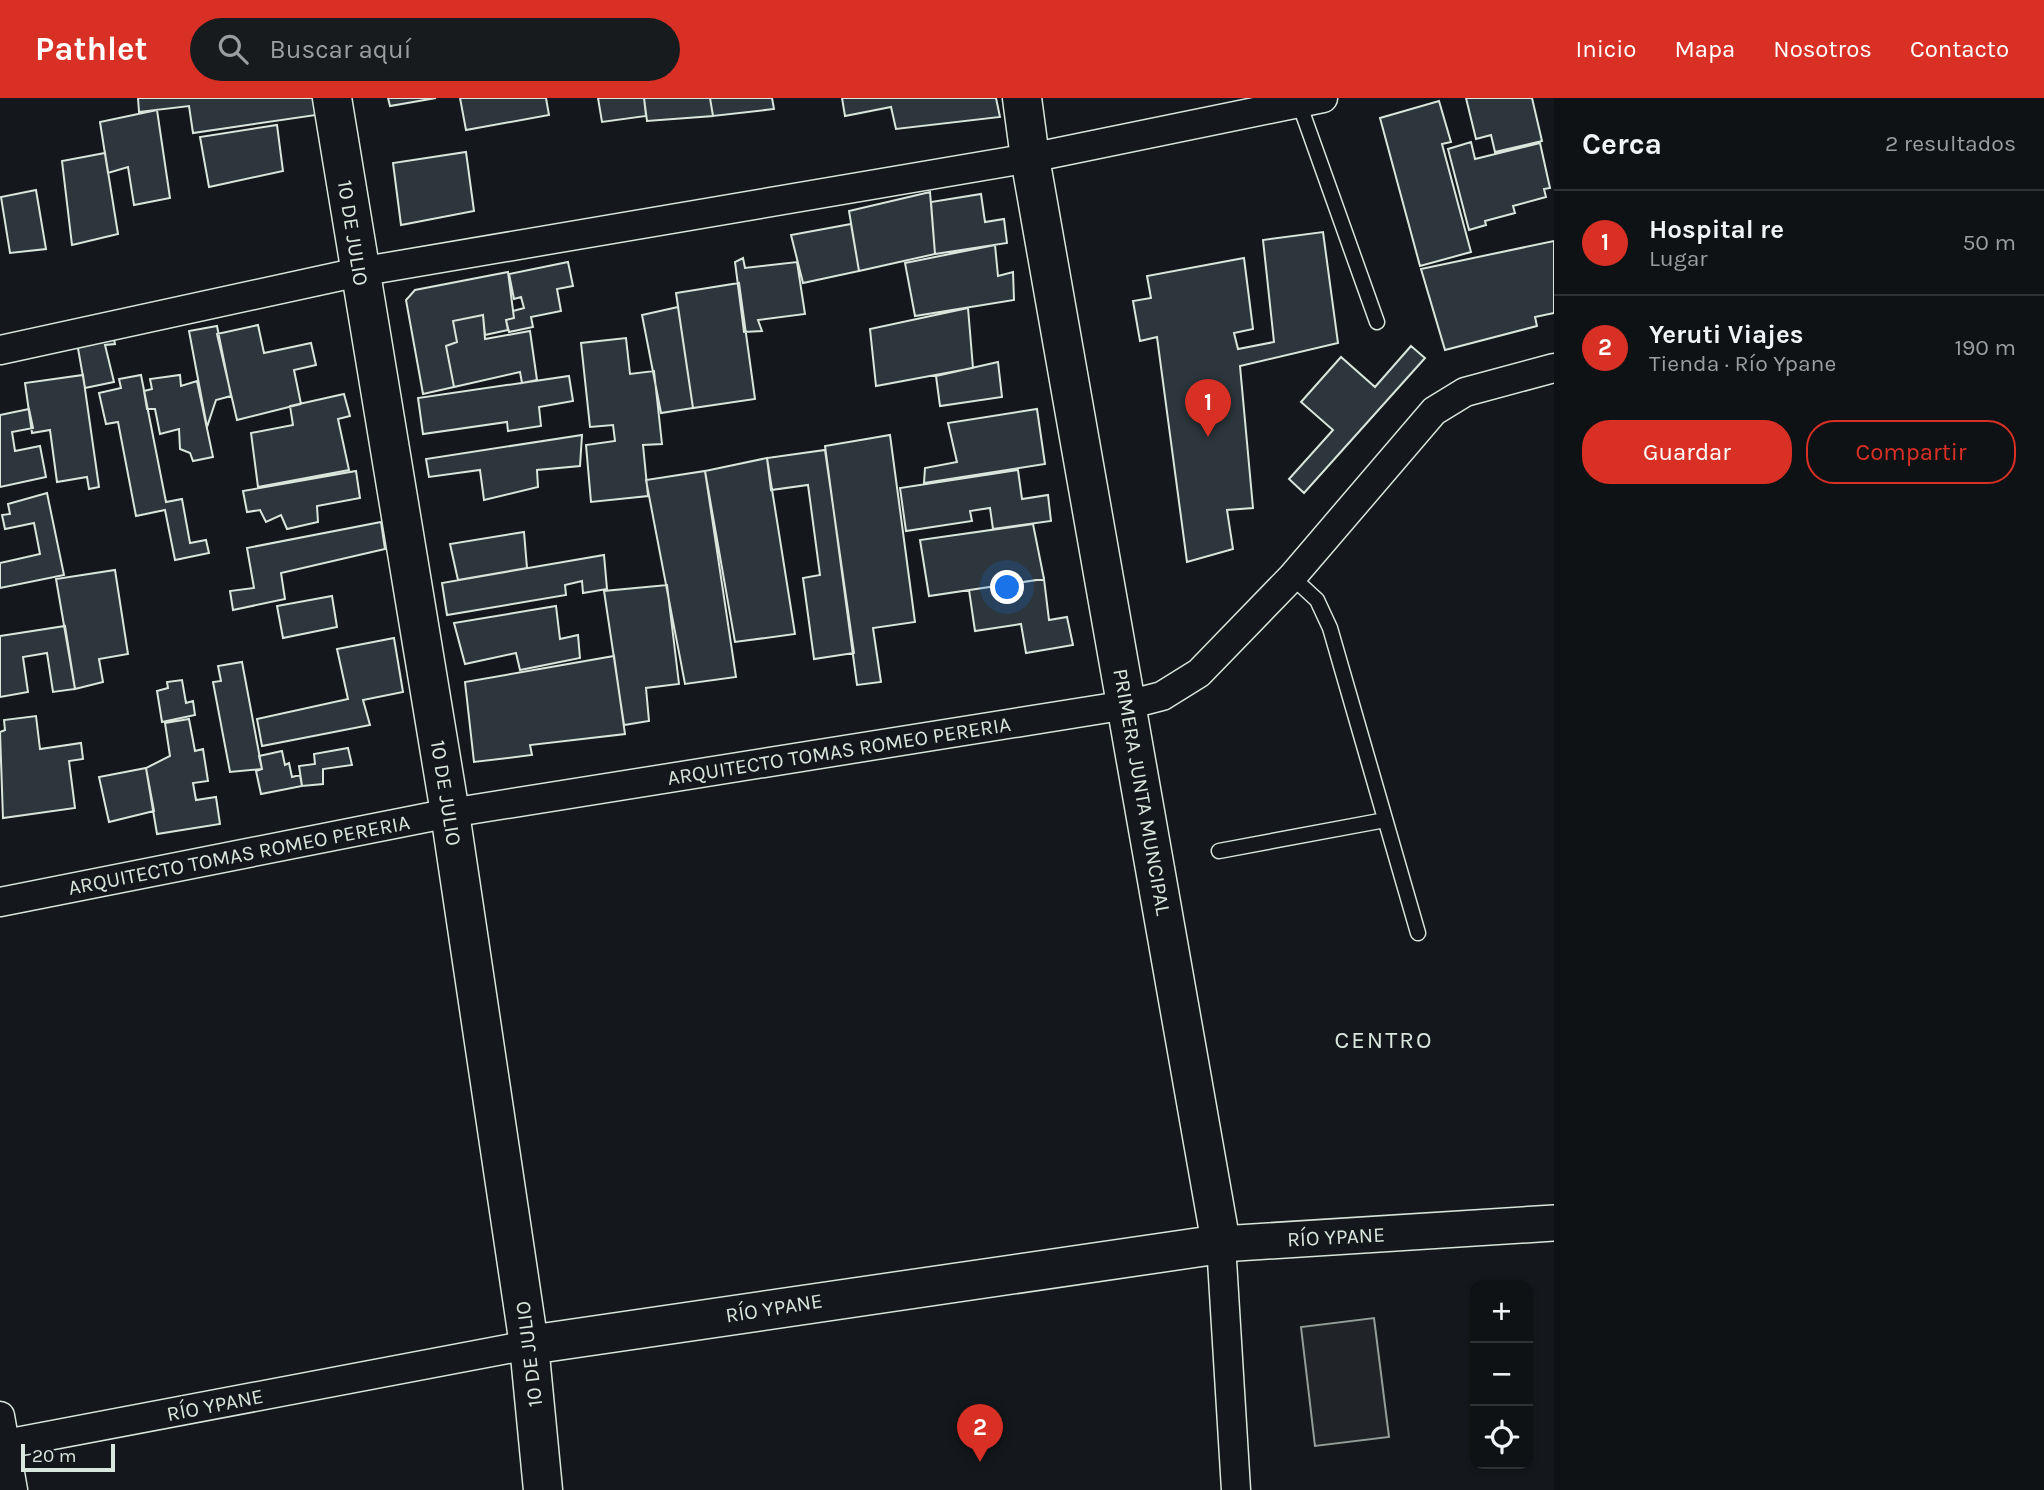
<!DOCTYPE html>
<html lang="es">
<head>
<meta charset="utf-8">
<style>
	body { margin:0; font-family:Karla,sans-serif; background:#181b1e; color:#f1f3f6 }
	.controls { position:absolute; right:21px; bottom:21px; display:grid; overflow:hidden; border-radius:14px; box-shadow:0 2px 5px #0004 }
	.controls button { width:63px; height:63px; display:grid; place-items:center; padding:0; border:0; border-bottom:2px solid #2f3234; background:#0f1215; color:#f1f3f6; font:35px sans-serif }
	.scale { position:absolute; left:21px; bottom:18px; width:94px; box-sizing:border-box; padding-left:7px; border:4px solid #d8e6dc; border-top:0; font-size:19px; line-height:24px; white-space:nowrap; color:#d8e6dc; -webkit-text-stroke:5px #14181c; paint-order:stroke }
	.you { position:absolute; left:1008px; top:490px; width:24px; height:24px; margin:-18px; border:5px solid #fff; border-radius:50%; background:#1a73e8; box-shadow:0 0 0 10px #1a73e833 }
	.badge { display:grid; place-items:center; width:46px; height:46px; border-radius:50%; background:#d93025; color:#fff; font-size:23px; font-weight:700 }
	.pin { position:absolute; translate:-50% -58px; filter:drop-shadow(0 2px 4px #0008) }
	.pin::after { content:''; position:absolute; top:37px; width:24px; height:21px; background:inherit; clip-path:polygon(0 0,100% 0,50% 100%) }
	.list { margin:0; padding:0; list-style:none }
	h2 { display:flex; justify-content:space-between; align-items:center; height:91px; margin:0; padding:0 28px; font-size:30px }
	h2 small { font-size:23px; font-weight:400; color:#9b9ea0 }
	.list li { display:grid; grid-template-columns:46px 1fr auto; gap:21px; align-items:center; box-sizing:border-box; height:105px; padding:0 28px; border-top:2px solid #2f3234 }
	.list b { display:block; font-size:26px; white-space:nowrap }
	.list p { margin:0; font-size:23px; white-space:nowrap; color:#9b9ea0 }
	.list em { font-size:23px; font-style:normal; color:#9b9ea0 }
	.actions { display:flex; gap:14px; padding:21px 28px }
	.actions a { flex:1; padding:16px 0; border:2px solid #d93025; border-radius:28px; text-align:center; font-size:24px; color:#d93025 }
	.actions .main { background:#d93025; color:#fff }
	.icon { flex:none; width:38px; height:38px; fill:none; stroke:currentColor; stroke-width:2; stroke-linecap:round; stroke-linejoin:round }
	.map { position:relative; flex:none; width:1554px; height:1392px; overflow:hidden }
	header { display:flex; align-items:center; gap:42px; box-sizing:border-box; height:98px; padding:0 35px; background:#d93025; color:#fff }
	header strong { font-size:33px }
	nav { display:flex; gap:38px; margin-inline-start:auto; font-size:24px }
	.search { width:490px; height:63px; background:#181b1e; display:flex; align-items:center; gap:18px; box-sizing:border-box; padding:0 24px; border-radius:38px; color:#9b9ea0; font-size:26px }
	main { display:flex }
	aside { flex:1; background:#0f1215 }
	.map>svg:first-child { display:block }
</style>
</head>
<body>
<header>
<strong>Pathlet</strong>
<div class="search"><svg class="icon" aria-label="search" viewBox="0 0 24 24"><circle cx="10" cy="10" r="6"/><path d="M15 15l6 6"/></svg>Buscar aquí</div>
<nav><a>Inicio</a><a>Mapa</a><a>Nosotros</a><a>Contacto</a></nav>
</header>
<main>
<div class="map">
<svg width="1554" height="1392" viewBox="0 0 1554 1392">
	<rect width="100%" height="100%" fill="#14181c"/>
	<path fill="#202428" stroke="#939e99" stroke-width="2" d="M1374,1220L1389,1339L1315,1348L1301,1229Z"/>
	<path fill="#2c363c" stroke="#d8e6dc" stroke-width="2" d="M138,0H313L316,17L193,35L189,8L139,14Z
		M388,0H436L390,8Z
		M460,0H546L549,17L466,32Z
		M598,0H644L646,18L602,24Z
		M644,0H710L713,18L647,23Z
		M710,0H772L774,11L713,18Z
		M842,0H996L1000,19L896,31L891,9L845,18Z
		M1466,0H1532L1542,43L1495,54L1491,37L1476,41Z
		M1439,3L1451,44L1442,46L1471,154L1420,168L1380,20Z
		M157,12L170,100L134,107L128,69L108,75L100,24Z
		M277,27L283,73L209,89L200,39Z
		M1471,44L1475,61L1540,45L1550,90L1544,91L1546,99L1513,108L1515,115L1485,123L1486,127L1469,132L1448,51Z
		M466,54L474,113L401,127L393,65Z
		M105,55L118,136L72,147L62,63Z
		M36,92L46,151L10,155L1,99Z
		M930,94L935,156L859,173L849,113Z
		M981,96L985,124L1004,121L1007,145L935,156L931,104Z
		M851,126L859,173L803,185L791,137Z
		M1323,134L1338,245L1240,268L1253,410L1227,412L1233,451L1187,464L1157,239L1140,243L1133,203L1151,200L1147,178L1244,160L1253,231L1234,235L1238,251L1274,244L1263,142Z
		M1554,143V215L1535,219L1537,228L1445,252L1421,171Z
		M995,147L998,178L1013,174L1014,202L915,218L905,165Z
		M743,160L745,170L797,164L805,216L758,222L762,233L744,234L735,164Z
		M568,164L573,188L557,191L561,213L531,219L533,229L509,234L506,222L514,220L513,213L524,210L521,199L514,201L509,176Z
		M508,174L514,220L506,222L508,232L485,237L483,217L453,223L457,244L446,248L454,289L423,296L406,202L415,192Z
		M739,185L755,301L693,310L676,195Z
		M678,209L693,310L661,315L642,217Z
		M968,210L973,270L876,288L870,231Z
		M483,217L485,241L530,233L537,282L522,285L520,274L454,289L446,248L457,244L453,223Z
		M258,227L264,255L311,245L316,267L294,272L301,306L237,322L217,236Z
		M217,228L231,298L216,302L207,329L189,233Z
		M112,233L115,246L105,247L114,284L85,290L76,239Z
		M626,240L630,276L654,273L662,346L643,347L648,398L591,404L586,347L615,343L613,327L590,329L581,245Z
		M1411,248L1425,260L1304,395L1289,381L1333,332L1301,304L1341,259L1375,289Z
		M998,264L1002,299L940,308L936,278Z
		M83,277L99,389L89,391L87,379L57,384L50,332L32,335L25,285Z
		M141,277L166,404L182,401L190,445L206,442L209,455L175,462L165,412L136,418L118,324L106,326L99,295L121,290L119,281Z
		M180,277L181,288L197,283L213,359L193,363L190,355L180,351L179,331L160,336L155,311H147L144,293L152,291L150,281Z
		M569,278L573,303L539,309L541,328L508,333L507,324L423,336L418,300Z
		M344,296L350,318L338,321L349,372L258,389L251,335L293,327L290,308Z
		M29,311L33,330L12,334L15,353L40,348L46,379L0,389V317Z
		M1037,311L1045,366L924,385L925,370L957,364L948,325Z
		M582,337L580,368L537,372L538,389L484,402L480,372L429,379L426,361Z
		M890,337L915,524L873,530L881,584L857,587L825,348Z
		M825,352L854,555L814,561L803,480L820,477L808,387L771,392L767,360Z
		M767,360L795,536L735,544L705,373Z
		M1018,372L1022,401L1048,397L1051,423L993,431L990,410L970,413L972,423L906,433L900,390Z
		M356,373L360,400L317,408L318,424L287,431L281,417L266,424L260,412L247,414L243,393Z
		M705,373L736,579L685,586L646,382Z
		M47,395L64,477L0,490V465L40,456L34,425L5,431L2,417L10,416L8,406Z
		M381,424L385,451L281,475L285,501L233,512L230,493L254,490L247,450Z
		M1033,426L1044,481L929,498L920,442Z
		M524,434L527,470L458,482L450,446Z
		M604,457L607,491L583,495L582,483L565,487L566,497L447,517L442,485Z
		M115,472L128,556L99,561L103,584L75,591L56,481Z
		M1044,481L1049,522L1067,519L1073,547L1026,555L1021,526L975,533L969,492Z
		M667,487L679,586L646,590L649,623L624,627L604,493Z
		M332,498L337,529L283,540L277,508Z
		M556,508L560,541L578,537L580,560L520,572L516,555L465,566L454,525Z
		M65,528L75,591L53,594L47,555L23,559L28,594L0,599V538Z
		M394,540L403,594L363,602L370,627L262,648L257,621L348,601L337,551Z
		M614,558L625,636L530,647L532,657L474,664L465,584Z
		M242,564L262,671L230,674L213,584L221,583L218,568Z
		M182,582L186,605L193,603L195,617L162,624L157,593L168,590L167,584Z
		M36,618L40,651L81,645L83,661L69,663L75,710L3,720L0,634L5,632L4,622Z
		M189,621L195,653L203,651L208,683L193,685L196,702L216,699L220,726L157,736L146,670L170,658L165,625Z
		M348,650L352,667L323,671V686L302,688L299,668L315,666L314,656Z
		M282,653L285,667L289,665L292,679L300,677L302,688L261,696L256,673L262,671L259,658Z
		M146,670L154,713L109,724L99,679Z"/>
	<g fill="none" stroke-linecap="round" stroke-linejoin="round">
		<defs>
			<path id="service" d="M1299,5L1377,224
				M1292,479L1317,502L1330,530L1418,835
				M1219,753L1385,722"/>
			<path id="minor" d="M0,252L359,174L1030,60L1323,0
				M0,804L450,715L1127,607L1162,598L1199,575L1292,479L1434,313L1465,294L1554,270
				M1221,1146L1236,1392
				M0,1318L13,1392
				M0,1347L529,1247"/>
			<path id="tertiary" d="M1221,1146L1554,1125"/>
			<path id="secondary" d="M332,0L450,715L529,1247L543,1392
				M529,1247L1221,1146L1030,60L1022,0"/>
		</defs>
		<use href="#service" stroke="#d8e6dc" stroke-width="17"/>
		<use href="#minor" stroke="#d8e6dc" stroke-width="31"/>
		<use href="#tertiary" stroke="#d8e6dc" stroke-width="38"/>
		<use href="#secondary" stroke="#d8e6dc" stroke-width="41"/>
		<use href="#service" stroke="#14181c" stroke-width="14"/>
		<use href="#minor" stroke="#14181c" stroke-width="28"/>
		<use href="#tertiary" stroke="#14181c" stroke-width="35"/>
		<use href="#secondary" stroke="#14181c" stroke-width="38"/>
	</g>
	<g text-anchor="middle" stroke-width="5" stroke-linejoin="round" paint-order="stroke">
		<g font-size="21" fill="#d8e6dc" stroke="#14181c">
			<text transform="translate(353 135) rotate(81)" y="7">10 DE JULIO</text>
			<text transform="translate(839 653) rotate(-9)" y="7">ARQUITECTO TOMAS ROMEO PERERIA</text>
			<text transform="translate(1142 694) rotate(80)" y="7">PRIMERA JUNTA MUNCIPAL</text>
			<text transform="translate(446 695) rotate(81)" y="7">10 DE JULIO</text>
			<text transform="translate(239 757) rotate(-11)" y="7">ARQUITECTO TOMAS ROMEO PERERIA</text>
			<text transform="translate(1336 1139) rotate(-3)" y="7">RÍO YPANE</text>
			<text transform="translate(774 1210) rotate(-9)" y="7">RÍO YPANE</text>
			<text transform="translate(529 1256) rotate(-97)" y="7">10 DE JULIO</text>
			<text transform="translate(215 1307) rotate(-11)" y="7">RÍO YPANE</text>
		</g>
		<g font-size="24" letter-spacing="2" fill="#d8e6dc" stroke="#14181c">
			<text x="1384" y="950">CENTRO</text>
		</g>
	</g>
</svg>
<div class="controls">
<button>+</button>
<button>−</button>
<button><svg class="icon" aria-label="locate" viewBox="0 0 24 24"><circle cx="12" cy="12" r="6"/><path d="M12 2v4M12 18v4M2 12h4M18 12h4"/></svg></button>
</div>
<div class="scale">20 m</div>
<div class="you"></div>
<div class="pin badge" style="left:1208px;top:339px">1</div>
<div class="pin badge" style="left:980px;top:1364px">2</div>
</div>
<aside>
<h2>Cerca<small>2 resultados</small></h2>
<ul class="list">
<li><span class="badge">1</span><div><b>Hospital re</b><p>Lugar</p></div><em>50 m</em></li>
<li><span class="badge">2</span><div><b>Yeruti Viajes</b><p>Tienda · Río Ypane</p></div><em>190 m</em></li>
</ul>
<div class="actions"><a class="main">Guardar</a><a>Compartir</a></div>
</aside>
</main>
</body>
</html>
